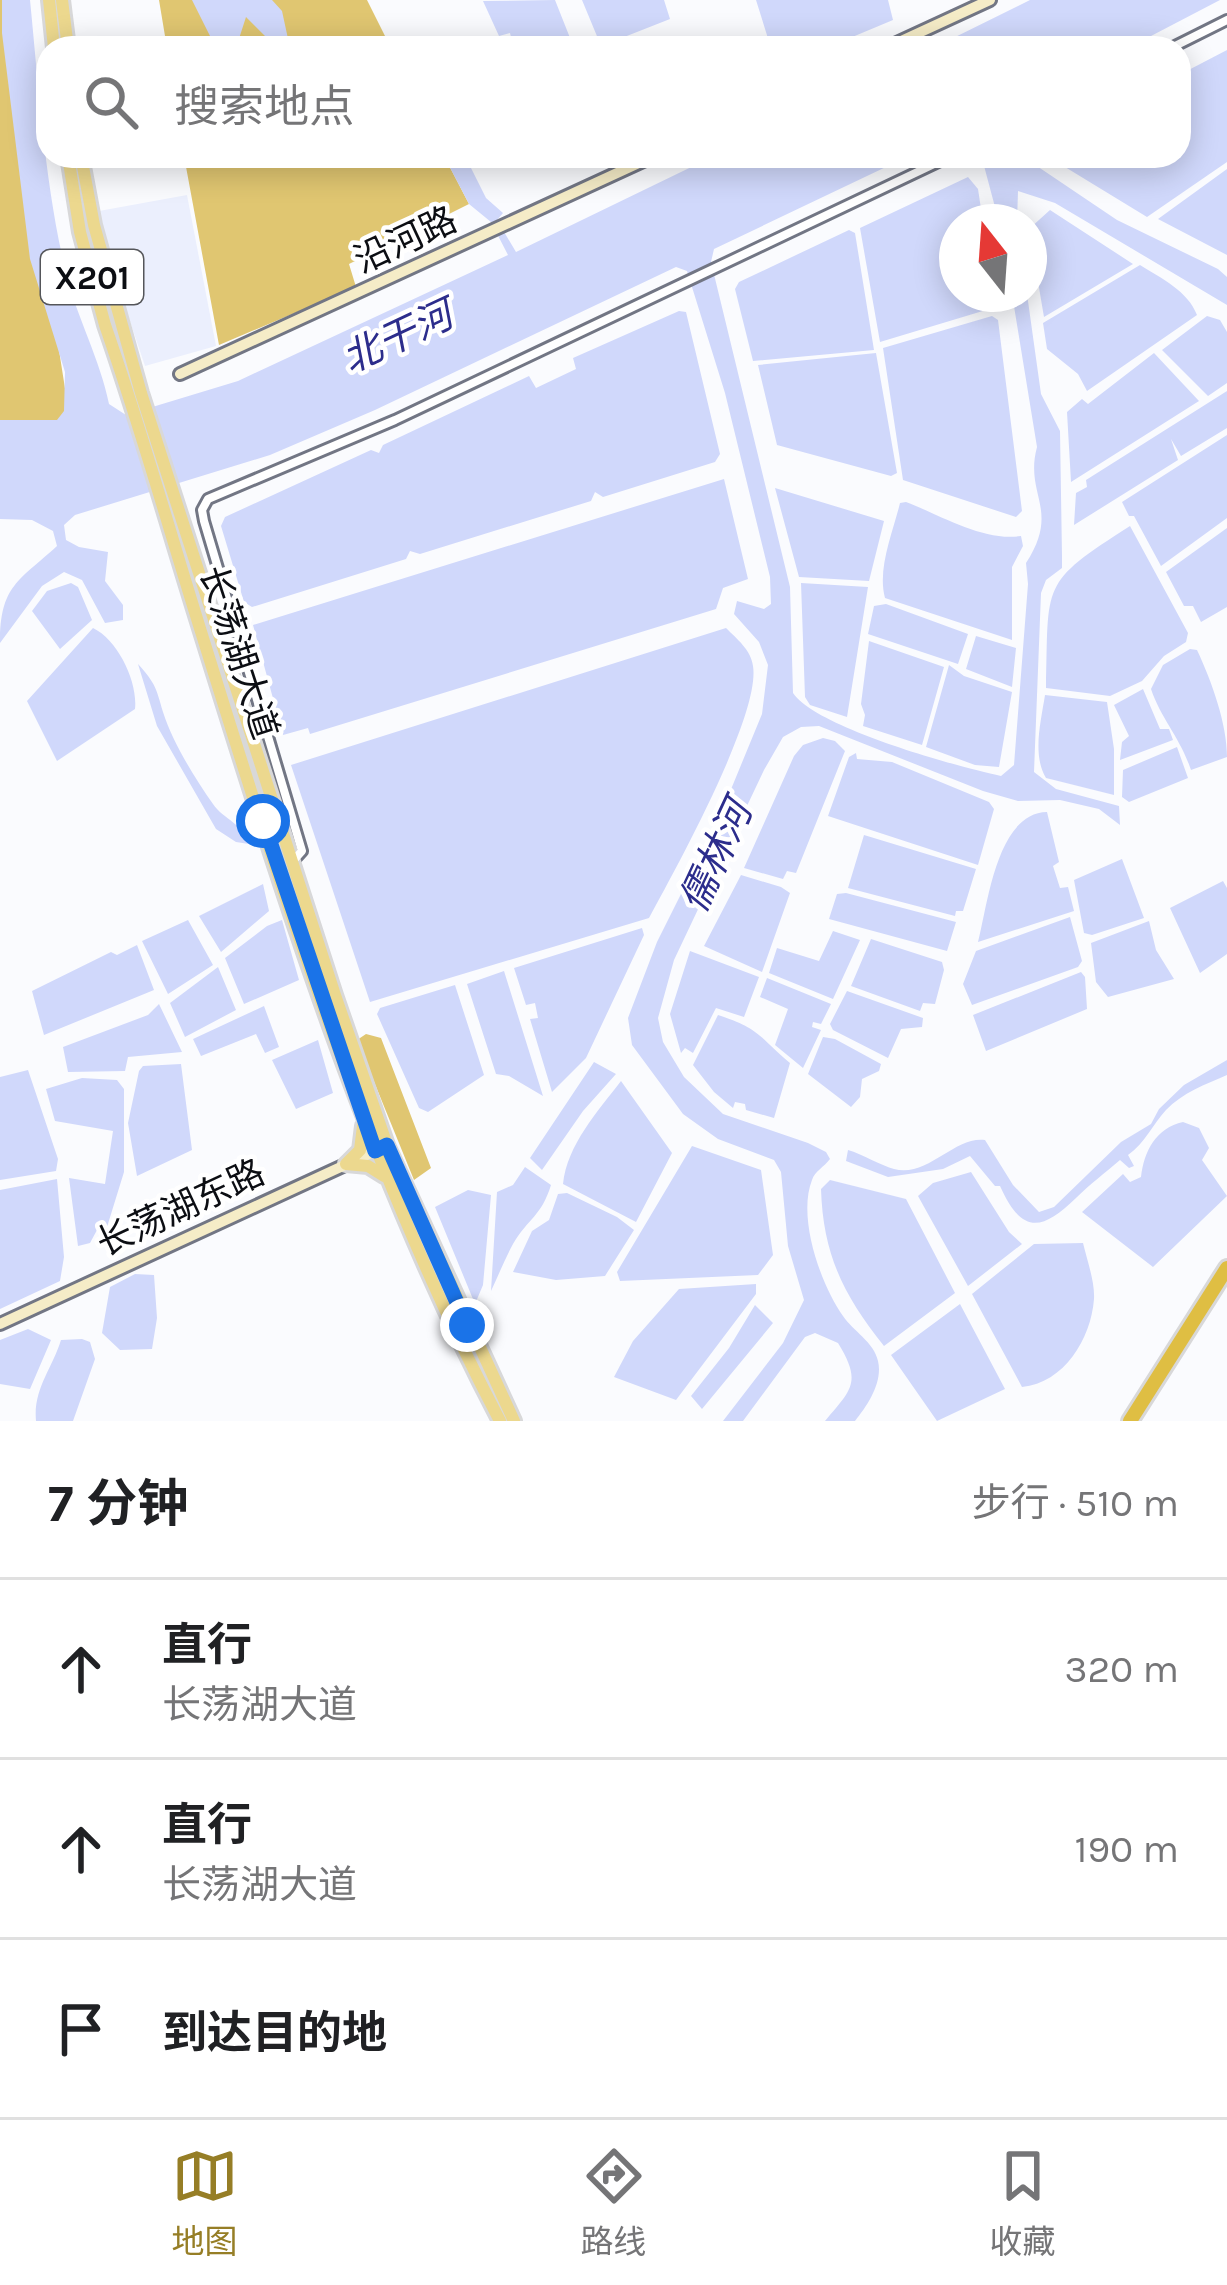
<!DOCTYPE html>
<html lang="zh">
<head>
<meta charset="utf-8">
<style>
	body { margin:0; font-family:Karla,"Noto Sans SC",sans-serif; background:#f6f6f6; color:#202124 }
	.compass { position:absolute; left:939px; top:204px; width:108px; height:108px; border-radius:50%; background:#fff; box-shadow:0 6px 30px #0003; rotate:343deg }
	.stop { position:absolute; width:36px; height:36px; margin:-27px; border:9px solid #1a73e8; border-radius:50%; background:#fff }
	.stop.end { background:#1a73e8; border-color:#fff; box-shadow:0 3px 12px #0008 }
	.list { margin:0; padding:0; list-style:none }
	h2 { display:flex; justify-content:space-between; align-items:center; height:156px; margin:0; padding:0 48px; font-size:51px }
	h2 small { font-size:39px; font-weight:400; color:#757577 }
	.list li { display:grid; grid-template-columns:78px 1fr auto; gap:36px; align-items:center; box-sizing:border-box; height:180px; padding:0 48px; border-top:3px solid #e0e0e0 }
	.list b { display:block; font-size:45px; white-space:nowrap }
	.list p { margin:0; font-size:39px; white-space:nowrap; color:#757577 }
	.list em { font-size:39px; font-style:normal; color:#757577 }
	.icon { flex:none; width:66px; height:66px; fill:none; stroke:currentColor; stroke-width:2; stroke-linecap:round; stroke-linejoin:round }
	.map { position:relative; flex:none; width:1227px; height:1421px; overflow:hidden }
	.search { position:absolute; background:#fff; box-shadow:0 6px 30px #0003; left:36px; right:36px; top:36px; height:132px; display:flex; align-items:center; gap:30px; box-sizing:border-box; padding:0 42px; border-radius:36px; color:#757577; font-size:45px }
	.sheet { height:696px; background:#fff }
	nav { display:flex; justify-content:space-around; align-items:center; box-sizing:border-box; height:168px; border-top:3px solid #e0e0e0; background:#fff; font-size:33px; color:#757577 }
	nav a { display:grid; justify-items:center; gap:6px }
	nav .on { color:#967e26 }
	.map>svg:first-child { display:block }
</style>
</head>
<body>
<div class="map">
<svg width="1227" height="1421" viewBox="0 0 1227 1421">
	<rect width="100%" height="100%" fill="#fafbfe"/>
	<path fill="#ebeffd" d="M187,195L216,346L145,366L118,286L99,211Z"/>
	<path fill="#e0c671" d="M0,0H4L72,433L0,474Z
		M159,0H367L391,48H167Z
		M184,156H444L469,204L349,264L356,287L219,345Z
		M366,1034L381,1038L431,1168L414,1180L357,1040Z"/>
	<path fill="#d0d8fb" d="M2,0H30C39,91 45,185 66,273C77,318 100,359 109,404L126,415L238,381L508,255L491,222L469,204L444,156H465L486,198L503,213L497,220L516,252L714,156H909L714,249L711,262L790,587L793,693C817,728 955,766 1001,776L1014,765L1028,584L1026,563C1061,509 1024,495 1037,447L1012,294H1027L1041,394L1060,431L1062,556V568L1046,580L1041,593L1034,772L1056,789L1119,806L1120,825L1099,809L1060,800L1018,801L983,791L819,726L801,727L783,737L764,770L674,960L658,1018L663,1042L684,1077L723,1114L808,1143L826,1152L830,1159C824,1167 815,1171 812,1180C797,1218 821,1285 843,1316C853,1331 874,1342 878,1361C883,1382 868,1405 855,1421H825C852,1389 862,1382 838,1343L815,1333L805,1337L743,1421H723L783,1343L804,1300L788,1246L781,1172L774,1160L718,1139L683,1114L632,1045L628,1018L657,942L720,816L762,714L768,665L759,642L734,614L737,601L764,609L771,604L770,577L725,393L687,271L676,267L375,410L270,455L75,515L64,525L66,540L79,547L108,552L105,581L123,605V620L105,623L82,580L64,572L42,586L0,643C0,585 19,581 57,546L53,531L32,520L0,519V420H57L64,411L65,372L30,259L2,33Z
		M192,0H272L282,11L290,48H271L267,38L246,17L236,48H216Z
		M555,0L574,48H509L513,45L510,33L499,36L483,1Z
		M582,0H664L670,19L609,43L599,41Z
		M756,0H888L893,20L826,48H771Z
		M1030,0H1220L1128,48H933Z
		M1227,50V162L1147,217L1047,156H1179V75Z
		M992,156H1022L1117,220L1218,269L1227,277V305L1055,203L1018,191L1017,222H999L983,162Z
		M1227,169V255L1158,219Z
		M968,177L978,189L983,222H957V294H994L996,307L880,342L860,228Z
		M1050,210L1133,264L1044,317L1029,229Z
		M849,230L855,233L874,350L753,361L735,289L739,282Z
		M1140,265C1161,278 1188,291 1197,315L1087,391L1078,374L1047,349L1043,323Z
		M679,311L686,312L720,454L715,462L603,497L595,492L591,501L420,554L410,551L406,559L252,607L244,602L221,526L225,517L371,450L379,453L383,445L529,376L536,388L576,369L573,358Z
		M992,316L998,320L1022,511L1016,517L903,480L883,348Z
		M1207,316L1220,320L1227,332V383L1208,396L1162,350Z
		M876,353L897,473L891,476L777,445L758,365Z
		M1154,353L1199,401L1071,482L1067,412L1082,399L1088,404Z
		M1227,391V428L1181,456L1171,439L1178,460L1074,525L1076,493L1087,487L1086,480Z
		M1227,435V518L1161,566L1134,516H1129L1122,502Z
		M724,479L748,579L723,588L716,609L310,734L308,728L283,735L253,625Z
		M775,488L884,521L869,581L799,577Z
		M906,502C940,515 984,542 1021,536L1023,546L1012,567V640L885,598C877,569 893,532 900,503Z
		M1130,526L1188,633L1186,642L1164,656L1142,681L1110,696L1046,688C1049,583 1039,584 1130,526Z
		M1227,528V607L1201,622L1193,606H1184L1166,572Z
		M71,583L78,587L92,620L60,649L32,611L47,591Z
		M801,583L868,587L847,717L810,705L805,697Z
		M886,604L968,634L958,664L868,634L874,606Z
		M93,628C118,640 138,682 135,709L57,761L27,701Z
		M726,628C737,639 751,650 753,666C761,715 675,870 649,918L370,1002L291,765Z
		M976,636L1016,648L1012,687L966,669Z
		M869,641L944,667L922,745L863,726L865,715L861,704Z
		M1190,649L1197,650C1212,682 1227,724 1227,757L1191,770C1180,737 1161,719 1151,689L1163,665Z
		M138,664C156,684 156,688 163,712C173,743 194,777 213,804C223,819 245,825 249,844L236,842L216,829L157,726Z
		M949,665L964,676L1012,692L999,767L975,765L926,747Z
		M1143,689L1160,729H1169L1173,740L1120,760L1122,742L1129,736L1114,705Z
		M1045,695L1107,702L1114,749V795L1046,778C1032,755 1041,721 1045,695Z
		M823,738L835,741L845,751L796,873L787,871L783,879L744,868L794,756L803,745Z
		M1177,747L1188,778L1129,802L1122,797L1123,770Z
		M856,753L857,759L892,762L989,802L994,809L978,865L828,816L849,757Z
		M1047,812L1059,862L1053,866L1060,888L1068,887L1074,911L978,942C988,903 997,813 1047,812Z
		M864,835L976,869L963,911H956L955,916L848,888Z
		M1122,859L1144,918L1092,935L1084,933L1074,880Z
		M741,875L781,887L790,893L762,972L704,946Z
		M1223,881L1227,888V954L1200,973L1170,908Z
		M263,884L269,911L221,952L199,916Z
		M846,893L956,922L947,951L829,919L837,894Z
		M1070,917L1082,961L1078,967L972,1005L963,984L976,951Z
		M188,920L213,965L168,994L142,941Z
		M282,920L299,980L244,1004L225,958L267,926Z
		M1149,921L1156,950L1174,979L1108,997L1096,982L1091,943Z
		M642,928L644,935L586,1058L552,1092L530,1019L538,1018L535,1003L526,1005L514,968Z
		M833,931L860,940L833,999L769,973L777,948L819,961Z
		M871,939L942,962L944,970L935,1004L923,1003L920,1011L851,986Z
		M137,945L154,990L44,1035L32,991L111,952L117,955Z
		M690,951L759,977L744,1017L716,1008L693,1053L685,1048L681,1053L670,1014Z
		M218,967L236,1010L185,1037L170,1003Z
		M504,971L543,1096L509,1076L496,1074L467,984Z
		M1081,972L1085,977L1087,1009L986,1051L973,1015Z
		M767,978L831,1004L821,1024L813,1022L812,1027L821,1030L803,1068L775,1045L788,1009L760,997Z
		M455,985L484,1075L428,1112L419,1108L377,1014L380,1008Z
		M847,991L923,1018L922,1027L901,1029L888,1058L833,1030L830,1024Z
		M159,1004L182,1052L128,1057L125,1071L68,1072L63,1047L148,1015Z
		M264,1006L279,1047L265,1053L256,1034L201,1056L193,1039Z
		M718,1015C761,1029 759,1037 790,1063L774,1118L746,1110L745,1104L735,1102L733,1108L714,1092L693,1065Z
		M823,1037L835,1039L881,1064L879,1071L862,1079L860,1097L851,1107L808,1074Z
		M318,1040L333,1093L296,1109L272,1060Z
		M1227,1060V1075C1206,1084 1182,1093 1166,1110C1153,1124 1145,1143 1128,1155L1134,1166L1129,1168L1120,1160C1105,1173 1090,1184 1076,1198C1042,1231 1022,1235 1000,1186H995L970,1156L943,1169L888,1177L846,1161L848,1150C862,1154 882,1166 894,1169C928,1178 954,1136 985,1140L1013,1185L1039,1212L1054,1207L1121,1142L1151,1124L1159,1109L1184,1085Z
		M594,1062L616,1074L583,1111L542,1170L530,1158Z
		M181,1064L192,1150L137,1176L128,1123L139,1071L143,1066Z
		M28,1070L58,1159L56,1171L0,1180V1077Z
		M82,1078L117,1080L124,1089V1172L107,1227L97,1230L90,1243L78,1246L69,1178L105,1184L113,1131L55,1121L46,1089Z
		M621,1081L672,1153L636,1222L563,1184C567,1145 598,1111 621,1081Z
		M1183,1122L1199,1128L1209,1148L1202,1160L1227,1196L1153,1267L1082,1212L1123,1174L1130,1182L1141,1177C1144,1151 1156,1128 1183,1122Z
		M692,1146L761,1170L773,1255L758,1275L620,1281L617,1272Z
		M525,1167L551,1185C541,1217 529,1217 513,1244C505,1259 498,1276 491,1291L497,1192L513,1185Z
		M971,1172L1009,1232L1022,1244L968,1286L918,1196L933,1183Z
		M57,1179L64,1257L60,1281L0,1309V1190Z
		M830,1180L906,1199L955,1293L884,1346C844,1296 823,1255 821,1189Z
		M468,1190L491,1195L483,1285L475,1304L435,1207Z
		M567,1193L617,1217L634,1230L605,1276L556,1280L513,1272L532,1231L549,1220L558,1194Z
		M1083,1243C1087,1260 1095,1282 1094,1299C1091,1339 1064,1383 1022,1387L972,1294L1034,1244Z
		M135,1274L154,1275L157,1318L152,1349L120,1350L102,1333L110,1287Z
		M756,1284V1294L676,1400L614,1377L633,1341L679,1289Z
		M960,1304L1005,1389L937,1421L891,1355Z
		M755,1305L773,1323L702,1409L691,1396L729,1348Z
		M28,1329L51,1340L30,1389L0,1384V1340Z
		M82,1339L90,1342L95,1359L73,1421H36C33,1389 52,1369 61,1340Z"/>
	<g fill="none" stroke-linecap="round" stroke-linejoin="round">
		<defs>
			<path id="street" d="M1171,48L1227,20
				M292,862L302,851L204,521L202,510L208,499L395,420L951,156"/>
			<path id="secondary" d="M886,48L990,0
				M180,374L654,156
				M0,1324L384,1147"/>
			<path id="primary" d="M49,0L54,48
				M62,0L68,48
				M68,156L80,232L105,325C141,428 170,533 203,638C286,905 370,1174 500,1421
				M81,156L94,225L141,393L335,995L387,1145L514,1421
				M346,1164L360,1150L363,1126
				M346,1164L368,1166L384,1176"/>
			<path id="highway" d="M1130,1421L1227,1268"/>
		</defs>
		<use href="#street" stroke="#727684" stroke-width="14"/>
		<use href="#secondary" stroke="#727684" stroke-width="16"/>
		<use href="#primary" stroke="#d8d8d9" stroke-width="18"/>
		<use href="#highway" stroke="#d8d8d9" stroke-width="20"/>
		<use href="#street" stroke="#fff" stroke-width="8"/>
		<use href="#secondary" stroke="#f5ecc7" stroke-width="10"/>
		<use href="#primary" stroke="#ecd88e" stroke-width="12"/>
		<use href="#highway" stroke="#dfbe43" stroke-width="14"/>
	</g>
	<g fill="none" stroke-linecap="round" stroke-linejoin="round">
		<path stroke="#1a73e8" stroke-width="15" d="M263,821L375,1151L387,1145L467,1325"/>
	</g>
	<g text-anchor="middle" stroke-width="9" stroke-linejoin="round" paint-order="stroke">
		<rect fill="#fff" stroke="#55565a" stroke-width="3" x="41" y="250" width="102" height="54" rx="9"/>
		<g font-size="33" font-weight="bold" fill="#0c0e13">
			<text x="92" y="289">X201</text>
		</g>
		<g font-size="36" fill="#0c0e13" stroke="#fff">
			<text transform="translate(405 239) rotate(-25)" y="13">沿河路</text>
			<text transform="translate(240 652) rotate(72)" y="13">长荡湖大道</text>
			<text transform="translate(180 1207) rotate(-25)" y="13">长荡湖东路</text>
		</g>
		<g font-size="39" font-style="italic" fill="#2c2d8c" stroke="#fff">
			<text transform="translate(397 336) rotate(-25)" y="14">北干河</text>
			<text transform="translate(715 856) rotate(-65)" y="14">儒林河</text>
		</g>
	</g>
</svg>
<svg class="compass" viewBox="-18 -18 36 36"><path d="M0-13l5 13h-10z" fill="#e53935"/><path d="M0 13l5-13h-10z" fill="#757577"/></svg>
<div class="stop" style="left:263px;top:821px"></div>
<div class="stop end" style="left:467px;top:1325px"></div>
<div class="search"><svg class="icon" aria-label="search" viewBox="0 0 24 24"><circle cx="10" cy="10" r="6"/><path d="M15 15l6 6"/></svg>搜索地点</div>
</div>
<section class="sheet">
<h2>7 分钟<small>步行 · 510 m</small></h2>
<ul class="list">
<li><svg class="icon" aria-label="ahead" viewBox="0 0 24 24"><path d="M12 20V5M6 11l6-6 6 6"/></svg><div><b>直行</b><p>长荡湖大道</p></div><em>320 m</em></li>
<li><svg class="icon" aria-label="ahead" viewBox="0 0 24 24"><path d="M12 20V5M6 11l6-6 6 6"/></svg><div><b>直行</b><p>长荡湖大道</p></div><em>190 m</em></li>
<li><svg class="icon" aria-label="arrive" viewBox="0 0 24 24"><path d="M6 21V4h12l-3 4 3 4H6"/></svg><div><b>到达目的地</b></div></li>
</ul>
</section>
<nav>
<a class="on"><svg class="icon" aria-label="map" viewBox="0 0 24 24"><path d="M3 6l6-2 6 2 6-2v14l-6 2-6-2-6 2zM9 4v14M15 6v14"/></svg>地图</a>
<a><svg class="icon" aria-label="directions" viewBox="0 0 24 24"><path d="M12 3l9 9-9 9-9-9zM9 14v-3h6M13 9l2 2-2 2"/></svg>路线</a>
<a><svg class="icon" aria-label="saved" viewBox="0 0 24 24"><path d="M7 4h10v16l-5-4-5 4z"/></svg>收藏</a>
</nav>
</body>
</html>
